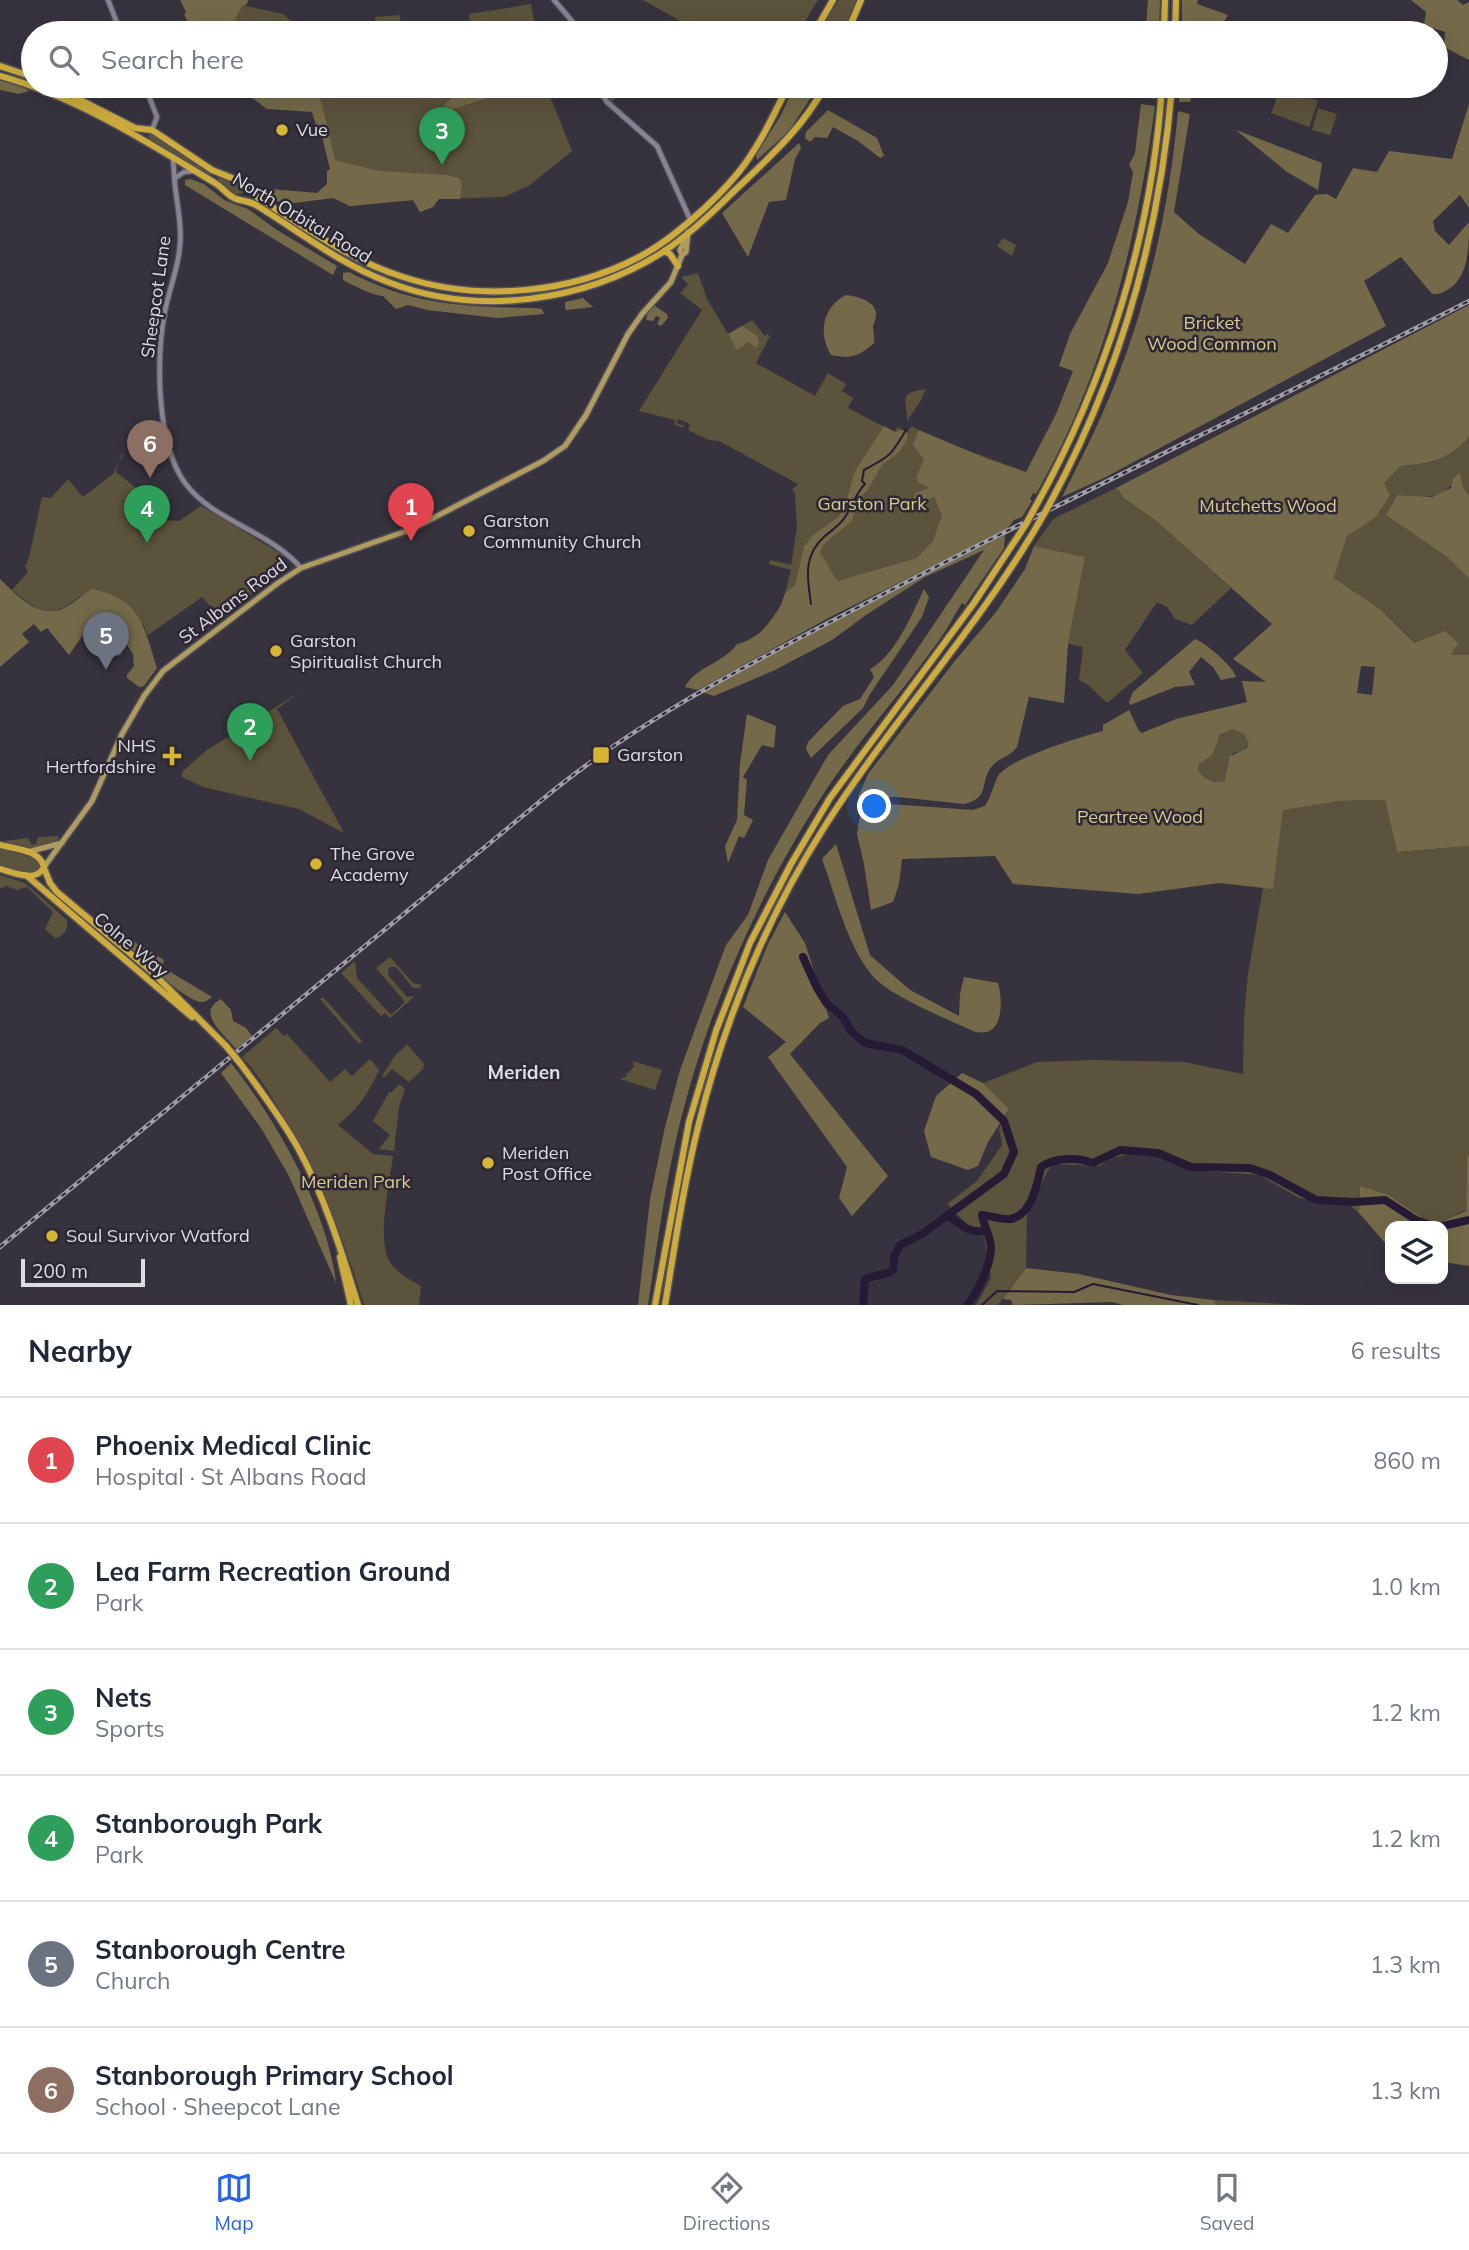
<!DOCTYPE html>
<html lang="en">
<head>
<meta charset="utf-8">
<style>
	body { margin:0; font-family:Mulish,sans-serif; background:#f6f6f7; color:#1f2937 }
	.controls { position:absolute; right:21px; bottom:21px; display:grid; overflow:hidden; border-radius:14px; box-shadow:0 7px 28px #0002 }
	.controls button { width:63px; height:63px; display:grid; place-items:center; padding:0; border:0; border-bottom:2px solid #e0e1e3; background:#fff; color:#1f2937; font:35px sans-serif }
	.scale { position:absolute; left:21px; bottom:18px; width:124px; box-sizing:border-box; padding-left:7px; border:4px solid #dfdde4; border-top:0; font-size:19px; line-height:24px; white-space:nowrap; color:#dfdde4; -webkit-text-stroke:5px #2c2934; paint-order:stroke }
	.you { position:absolute; left:875px; top:807px; width:24px; height:24px; margin:-18px; border:5px solid #fff; border-radius:50%; background:#1a73e8; box-shadow:0 0 0 10px #1a73e833 }
	.badge { display:grid; place-items:center; width:46px; height:46px; border-radius:50%; background:#2563eb; color:#fff; font-size:23px; font-weight:700 }
	.pin { position:absolute; translate:-50% -58px; filter:drop-shadow(0 2px 4px #0008) }
	.pin::after { content:''; position:absolute; top:37px; width:24px; height:21px; background:inherit; clip-path:polygon(0 0,100% 0,50% 100%) }
	.list { margin:0; padding:0; list-style:none }
	h2 { display:flex; justify-content:space-between; align-items:center; height:91px; margin:0; padding:0 28px; font-size:30px }
	h2 small { font-size:23px; font-weight:400; color:#747a83 }
	.list li { display:grid; grid-template-columns:46px 1fr auto; gap:21px; align-items:center; box-sizing:border-box; height:126px; padding:0 28px; border-top:2px solid #e0e1e3 }
	.list b { display:block; font-size:26px; white-space:nowrap }
	.list p { margin:0; font-size:23px; white-space:nowrap; color:#747a83 }
	.list em { font-size:23px; font-style:normal; color:#747a83 }
	.icon { flex:none; width:38px; height:38px; fill:none; stroke:currentColor; stroke-width:2; stroke-linecap:round; stroke-linejoin:round }
	.map { position:relative; flex:none; width:1469px; height:1305px; overflow:hidden }
	.search { position:absolute; background:#fff; box-shadow:0 7px 28px #0002; left:21px; right:21px; top:21px; height:77px; display:flex; align-items:center; gap:18px; box-sizing:border-box; padding:0 24px; border-radius:38px; color:#747a83; font-size:26px }
	.sheet { height:847px; background:#fff }
	nav { display:flex; justify-content:space-around; align-items:center; box-sizing:border-box; height:98px; border-top:2px solid #e0e1e3; background:#fff; font-size:19px; color:#747a83 }
	nav a { display:grid; justify-items:center; gap:4px }
	nav .on { color:#2563eb }
	.map>svg:first-child { display:block }
</style>
</head>
<body>
<div class="map">
<svg width="1469" height="1305" viewBox="0 0 1469 1305">
	<rect width="100%" height="100%" fill="#36333e"/>
	<path fill="#5b533b" d="M643,0H818L798,33H737L733,31L731,33H701Z
		M839,0H857L843,33H841L839,23L830,22L827,33H817Z
		M531,4L536,33H472L469,14Z
		M242,5L283,14L305,33H235L234,22Z
		M400,15L401,33H377L375,17Z
		M257,86H315L317,97V86H483L455,95L444,104L450,110L528,86H566L568,89L550,96L572,151L530,185L504,197L439,199L433,207L420,212L413,200L350,206L333,198L285,204L267,197L256,188L317,193L328,184L327,171L330,169L320,128H317L313,105L276,99Z
		M601,86H630L611,102Z
		M1281,87L1318,101L1309,127L1271,113Z
		M1318,108L1337,114L1330,135L1312,130Z
		M150,133L210,171L209,174L216,180L150,140L148,137Z
		M212,172L242,187L243,193L235,195L217,181L219,178Z
		M1003,238L1016,245L1012,256L997,246Z
		M698,273L707,299L728,334L752,320L765,336L767,334L770,336L756,363L815,396L828,373L846,384L842,391L853,398L848,408L894,432L898,427L907,432L912,426L926,435L1026,472L1010,516L761,632L782,605L791,570L769,564L770,560L791,565L797,527L795,494L792,490L798,484L719,441L709,440L688,430L690,424L678,419L677,423L684,426L683,428L674,424L675,420L639,411L702,310L680,293L688,285L681,277Z
		M926,389L920,402L907,421C909,403 894,393 926,389Z
		M1469,437V496L1463,487L1460,473C1443,502 1428,497 1397,495L1386,515L1447,557L1469,579V655H1451L1416,643L1380,609L1334,578L1347,535L1375,518L1384,483L1401,466C1430,465 1449,459 1469,437Z
		M122,454H124L118,463L116,472L140,491L153,516L161,520L179,521L201,506L283,555L284,569L221,618L202,597L148,635L143,624L80,596C50,621 39,612 12,590L28,572L25,566L29,558L42,497L51,498L68,479L83,497L113,474Z
		M1116,488L1125,499L1155,520L1231,588L1192,625L1175,619L1167,607L1157,602L1125,650L1143,673L1107,703L1088,685L1079,680L1083,647L1068,644L1085,557L1034,546L1053,519Z
		M302,691L277,709L344,833L299,809L203,787L182,777V772L207,750Z
		M1232,729L1244,734L1249,744L1243,751L1233,753L1227,767L1224,781C1212,784 1205,778 1197,769L1199,764C1212,754 1215,734 1232,729Z
		M1385,800L1397,852L1469,846V1156H1467L1466,1210L1433,1225L1389,1195L1360,1187L1359,1213L1349,1205L1299,1198L1259,1175L1190,1170L1155,1156L1127,1155L1111,1158L1099,1166L1054,1164L1048,1170L1027,1215L1026,1268L998,1305H976L991,1278L984,1236L967,1224L947,1204L977,1181L1002,1145L999,1128L1009,1109L983,1083L1037,1062L1093,1060L1184,1062L1243,1074L1244,1017L1248,974L1263,888H1273L1283,809L1338,801Z
		M58,836L59,839C41,851 25,848 4,844V841L28,838L32,845L36,844L38,837Z
		M0,849L35,857L40,864L39,869L30,873L0,866Z
		M0,875L25,883L67,920C69,928 64,937 55,938L45,929L53,912L27,887L17,890L6,886L0,889Z
		M390,957L413,983L422,985L419,988H413L396,967H389L388,975L407,997L415,996L390,1018L385,1013L381,1016L341,973L355,961L357,978L391,1015L405,1002L376,968Z
		M323,997L362,1041L359,1044L320,999Z
		M276,1028L284,1036L287,1034L330,1082L345,1069L352,1076L370,1059L379,1070C367,1096 360,1106 338,1125L373,1154L393,1156C390,1182 376,1240 390,1262C397,1273 410,1280 421,1286L419,1305H364C343,1236 317,1170 279,1109C267,1090 258,1074 242,1057Z
		M407,1044L424,1064L423,1069L409,1082L392,1069L384,1078L382,1076L394,1057Z
		M633,1061L662,1070L655,1090L620,1079L627,1076L625,1073H629L634,1066Z
		M399,1084L405,1089L399,1107L394,1151L379,1149L390,1135L373,1121L389,1092L391,1093Z
		M1214,1300L1301,1305H1216Z"/>
	<path fill="#746a49" fill-rule="evenodd" d="M180,0H248L247,4L242,6L234,22L235,33H195L184,15L186,12Z
		M1148,0H1160L1159,33H1143L1146,26Z
		M1182,0H1198L1197,4L1228,15L1217,33H1182Z
		M1411,0H1457L1463,5L1469,2V60L1444,47L1445,32L1424,25L1426,12Z
		M0,80L25,88L29,91L19,94L0,90Z
		M236,86H257L276,98L318,95L322,104L335,160L379,171L446,175L459,178L462,184L460,199H439L433,207L420,212L413,200L350,206L333,198L285,204L267,197L256,188L317,193L327,184V171L330,169L320,128H317L312,112L267,109Z
		M483,86H528L450,110L444,108V104L456,95Z
		M794,86H814L817,88L789,131L757,160L756,155L781,115Z
		M1135,86H1157L1155,99L1141,96L1142,92L1134,91Z
		M1180,86H1195L1190,102H1179Z
		M1141,104L1155,106C1137,240 1104,375 1036,494L1033,493L1030,499L1032,501L1022,517L1014,520L1006,530L834,615L698,690L685,687C695,667 724,663 737,644C761,639 779,615 785,593L795,585L804,547L812,536L837,518L844,509L855,471L884,426L895,432L903,430L907,433V439L900,451L882,465L867,491L860,497L856,505L852,521L823,545L820,554C828,562 833,577 838,581L917,558L933,541L942,515L934,496L919,506L912,503L915,493L930,488L919,483L916,478L924,459L913,445L919,430L987,459L1026,472L1056,414L1073,371L1059,366L1070,334L1108,263L1128,202L1133,172L1129,165L1135,153Z
		M1469,104V208L1460,195L1433,221L1435,231L1449,245L1469,222C1469,246 1469,271 1453,286C1446,291 1440,295 1432,294L1401,257L1364,281L1386,326L1106,477L1062,497C1076,468 1091,440 1104,410C1145,316 1169,213 1178,111L1190,114L1174,212L1199,234L1245,264L1271,224L1288,233L1315,195L1327,194L1336,199L1353,168L1377,172L1389,151L1452,159Z
		M828,110L877,138L884,156L880,158L858,141L833,127L827,138L815,137L810,142L805,138L806,132Z
		M1236,130L1322,163L1318,190L1287,172Z
		M799,143L801,148L795,159L786,200L769,202L748,257L722,213Z
		M190,179L204,184L224,200L248,209L277,230L337,266L333,275L185,185V180Z
		M349,272C412,305 464,307 533,308L542,309L544,314L497,318L427,310L408,305L396,309L383,296C374,296 352,285 343,280V273Z
		M846,295C856,296 877,301 876,315C876,319 874,323 873,326C873,333 875,336 874,343C858,357 851,359 831,355C818,334 822,307 846,295Z
		M583,298L593,307L566,310L565,308V302Z
		M1469,305V437C1448,460 1430,464 1401,466L1384,483L1390,495L1375,518L1347,536L1334,578L1380,609L1415,643L1445,631L1458,643L1451,655H1469V846L1397,852L1385,800L1338,801L1283,810L1273,889L1220,883L1138,894L1013,884L995,856L902,859L899,884L893,902L871,910L864,864L857,834L862,802L973,810L985,806C991,797 993,786 998,776C1008,759 1083,736 1103,731V725L1129,710L1139,731L1142,733L1176,719L1247,702L1242,681L1266,682L1233,659L1272,624L1155,520L1125,499L1116,488ZM1361,666L1375,667L1372,695L1357,693ZM1232,729L1244,734L1249,744L1246,749L1230,756L1224,781C1213,784 1205,779 1198,770L1199,764L1212,755L1220,735Z
		M655,306L667,314L668,318L661,326L657,324L660,318L656,316L653,321L646,320L648,312Z
		M742,326L757,336L759,343L757,348L748,342L737,350L728,334Z
		M1460,472L1463,487L1469,496V579L1447,557L1386,515L1397,495L1432,497L1451,488L1453,479Z
		M1005,535L1004,548L965,605L962,603C954,615 948,628 940,639C904,690 862,736 828,787C760,890 708,1008 679,1127C665,1185 657,1246 648,1305H638L650,1199L665,1127L680,1070L726,945L748,915L768,860L828,755L893,685L984,550L925,577L866,615L832,640L775,670L714,696L702,692L841,617Z
		M1034,546L1085,557L1068,644L1064,703L1029,697L1017,747C1011,756 1001,757 994,764C978,780 992,798 964,804L898,797H858L868,774L954,662L996,612L1025,569Z
		M0,579C19,597 41,622 68,606C76,601 83,594 92,589C141,599 144,626 157,668L144,686L139,687L127,678V675L134,666L133,654L127,645L122,646V653L119,656L108,650L104,635L85,632L69,655L47,628L41,632L34,624L22,634L29,642L0,667Z
		M924,589L929,597L922,617L870,694L863,708L811,758L806,749L808,742L843,706L860,699L874,677L870,669C895,656 912,614 924,589Z
		M1195,639C1206,643 1234,667 1236,677L1221,680L1213,667L1201,657L1189,672L1195,685L1175,687L1130,705L1129,702L1133,692Z
		M747,714L776,726L774,748L762,745L743,777L747,780L744,815L753,820L744,838L739,836L728,863L725,846L737,820L740,763Z
		M836,844L870,955L910,990L959,1016L960,994L964,977L998,983C1002,996 1004,1027 987,1032C983,1033 979,1032 975,1032C948,1019 888,996 871,974C846,942 836,897 822,859Z
		M785,912L805,943L829,1018L820,1023L790,1054L888,1176L852,1216L839,1198L847,1167L768,1057L786,1042L743,1007L767,946Z
		M103,920L126,933L125,936L164,960L162,967L212,997C209,999 206,1002 202,1002C186,1003 122,942 106,929Z
		M221,999L231,1010L233,1021L246,1028L252,1036L236,1049C224,1034 195,1013 221,999Z
		M231,1063C276,1119 328,1211 336,1283L289,1176L261,1128L221,1073Z
		M962,1073L983,1083L1009,1109L988,1142L978,1166L968,1170L931,1157L924,1131L936,1096Z
		M1467,1156H1469V1266L1443,1262V1226H1390V1246L1386,1244L1359,1213L1360,1186L1389,1195L1433,1225L1466,1211Z
		M1026,1268L1079,1274L1171,1295L1214,1300L1216,1305H1123L1112,1302L1013,1305L1011,1300L1003,1299Z"/>
	<g fill="none" stroke-linecap="round" stroke-linejoin="round">
		<path stroke="#251b35" stroke-width="2" d="M811,604C807,577 803,555 825,536C832,530 840,525 845,517C852,507 857,491 865,484L862,481L864,470C890,456 890,457 906,430
			M982,1305L997,1291L1074,1292L1093,1284L1198,1305"/>
		<path stroke="#251b35" stroke-width="8" d="M803,957L817,988L827,1004L843,1017L851,1031L865,1043L902,1050L976,1094L1004,1121L1014,1152L1004,1174L922,1234L900,1245L894,1257L893,1270C885,1277 874,1273 865,1280L863,1305
			M948,1215C960,1224 970,1235 986,1230
			M1443,1226L1469,1220
			M967,1305C977,1294 991,1264 991,1248C991,1238 984,1226 982,1215C990,1216 1003,1220 1011,1219C1032,1214 1037,1185 1041,1167C1056,1157 1077,1157 1093,1163L1120,1150L1158,1153L1191,1167L1250,1168L1270,1175L1316,1200L1354,1202L1385,1200L1416,1220L1433,1226"/>
		<defs>
			<path id="minor" d="M108,0L121,33
				M554,0L572,21L577,33
				M145,86L157,117L152,130
				M597,86L607,102L657,146L690,219
				M173,159C174,168 174,177 175,185C177,205 182,224 180,244C179,267 169,289 165,311C156,358 156,443 185,483C214,522 270,531 301,568
				M175,178L184,172L195,171"/>
			<path id="major" d="M682,255L680,250L686,237
				M27,852L62,843
				M44,867L92,801L122,734L144,696L163,671L278,583L301,568L412,529L543,461L565,446L586,415L628,334L642,314L671,282L682,255L686,252L688,232"/>
			<path id="highway" d="M814,33L833,0
				M847,33L861,0
				M1164,33L1165,0
				M1175,33L1176,0
				M0,66L33,77
				M0,76C77,97 147,142 215,183C222,187 228,196 236,199C243,201 249,201 256,205C300,232 340,264 388,282C477,317 584,302 663,252C687,236 708,217 728,197C763,163 802,130 825,86
				M53,86L135,128L152,130L212,170L244,183L258,198C304,226 351,261 403,277C479,302 570,294 641,256C673,239 715,201 738,173C759,147 773,116 788,86
				M664,251L670,254L678,266
				M1049,505C1120,375 1160,233 1172,86
				M1032,513C1106,382 1152,236 1162,86
				M0,845C15,849 39,849 44,867C36,883 15,873 0,869
				M44,868L50,883L57,892L151,971L226,1046
				M26,875L192,1017
				M240,1063C261,1091 281,1118 298,1148C325,1197 342,1253 358,1305
				M340,1257L351,1305
				M655,1305L689,1122L716,1031L750,943L791,864L830,798L974,603L1026,524
				M665,1305C675,1244 684,1182 699,1123C725,1019 767,917 825,826C893,719 981,625 1044,514"/>
		</defs>
		<use href="#minor" stroke="#54515a" stroke-width="7"/>
		<use href="#major" stroke="#54515a" stroke-width="8"/>
		<use href="#highway" stroke="#54515a" stroke-width="9"/>
		<use href="#minor" stroke="#888491" stroke-width="4.5"/>
		<use href="#major" stroke="#b19c5f" stroke-width="5"/>
		<use href="#highway" stroke="#cdac3d" stroke-width="6"/>
		<defs>
			<path id="rail" d="M0,1247L554,790C651,712 762,658 872,600C1069,497 1271,403 1469,301"/>
		</defs>
		<use href="#rail" stroke="#a09ea6" stroke-width="4.5"/>
		<use href="#rail" stroke="#2c2934" stroke-width="2" stroke-dasharray="5" stroke-linecap="butt"/>
		<defs>
			<path id="highway-bridge" d="M1044,514L1049,505
				M1026,524L1032,513
				M226,1046L240,1063"/>
		</defs>
		<use href="#highway-bridge" stroke="#54515a" stroke-width="9" stroke-linecap="butt"/>
		<use href="#highway-bridge" stroke="#cdac3d" stroke-width="6"/>
	</g>
	<g fill="#d8b434" stroke="#2c2934" stroke-width="2.5">
		<circle cx="282" cy="130" r="7"/>
		<circle cx="469" cy="531" r="7"/>
		<circle cx="276" cy="651" r="7"/>
		<rect x="592" y="746" width="18" height="18" rx="3.5"/>
		<path d="M168.5 745.5h7v7h7v7h-7v7h-7v-7h-7v-7h7z"/>
		<circle cx="316" cy="864" r="7"/>
		<circle cx="488" cy="1163" r="7"/>
		<circle cx="52" cy="1236" r="7"/>
	</g>
	<g text-anchor="middle" stroke-width="5" stroke-linejoin="round" paint-order="stroke">
		<g font-size="18" fill="#dfdde4" stroke="#2c2934" text-anchor="start">
			<text x="296" y="136">Vue</text>
			<text x="483" y="527">Garston<tspan x="483" dy="21">Community Church</tspan></text>
			<text x="290" y="647">Garston<tspan x="290" dy="21">Spiritualist Church</tspan></text>
			<text x="156" y="752" text-anchor="end">NHS<tspan x="156" dy="21">Hertfordshire</tspan></text>
			<text x="617" y="761">Garston</text>
			<text x="330" y="860">The Grove<tspan x="330" dy="21">Academy</tspan></text>
			<text x="502" y="1159">Meriden<tspan x="502" dy="21">Post Office</tspan></text>
			<text x="66" y="1242">Soul Survivor Watford</text>
		</g>
		<g font-size="18" fill="#dfdde4" stroke="#2c2934">
			<text transform="translate(302 218) rotate(31)" y="6">North Orbital Road</text>
			<text transform="translate(156 297) rotate(-82)" y="6">Sheepcot Lane</text>
			<text transform="translate(233 601) rotate(-37)" y="6">St Albans Road</text>
			<text transform="translate(131 945) rotate(40)" y="6">Colne Way</text>
		</g>
		<g font-size="18" fill="#dcc98e" stroke="#2c2934">
			<text x="1212" y="329">Bricket<tspan x="1212" dy="21">Wood Common</tspan></text>
			<text x="872" y="510">Garston Park</text>
			<text x="1268" y="512">Mutchetts Wood</text>
			<text x="1140" y="823">Peartree Wood</text>
			<text x="356" y="1188">Meriden Park</text>
		</g>
		<g font-size="19" font-weight="bold" fill="#dfdde4" stroke="#2c2934">
			<text x="524" y="1079">Meriden</text>
		</g>
	</g>
</svg>
<div class="controls">
<button><svg class="icon" aria-label="layers" viewBox="0 0 24 24"><path d="M12 4l9 5-9 5-9-5zM3 14l9 5 9-5"/></svg></button>
</div>
<div class="scale">200 m</div>
<div class="you"></div>
<div class="pin badge" style="left:411px;top:541px;background:#e0444e">1</div>
<div class="pin badge" style="left:250px;top:761px;background:#2e9e5b">2</div>
<div class="pin badge" style="left:442px;top:165px;background:#2e9e5b">3</div>
<div class="pin badge" style="left:147px;top:543px;background:#2e9e5b">4</div>
<div class="pin badge" style="left:106px;top:670px;background:#6b7280">5</div>
<div class="pin badge" style="left:150px;top:478px;background:#8d6e63">6</div>
<div class="search"><svg class="icon" aria-label="search" viewBox="0 0 24 24"><circle cx="10" cy="10" r="6"/><path d="M15 15l6 6"/></svg>Search here</div>
</div>
<section class="sheet">
<h2>Nearby<small>6 results</small></h2>
<ul class="list">
<li><span class="badge" style="background:#e0444e">1</span><div><b>Phoenix Medical Clinic</b><p>Hospital · St Albans Road</p></div><em>860 m</em></li>
<li><span class="badge" style="background:#2e9e5b">2</span><div><b>Lea Farm Recreation Ground</b><p>Park</p></div><em>1.0 km</em></li>
<li><span class="badge" style="background:#2e9e5b">3</span><div><b>Nets</b><p>Sports</p></div><em>1.2 km</em></li>
<li><span class="badge" style="background:#2e9e5b">4</span><div><b>Stanborough Park</b><p>Park</p></div><em>1.2 km</em></li>
<li><span class="badge" style="background:#6b7280">5</span><div><b>Stanborough Centre</b><p>Church</p></div><em>1.3 km</em></li>
<li><span class="badge" style="background:#8d6e63">6</span><div><b>Stanborough Primary School</b><p>School · Sheepcot Lane</p></div><em>1.3 km</em></li>
</ul>
</section>
<nav>
<a class="on"><svg class="icon" aria-label="map" viewBox="0 0 24 24"><path d="M3 6l6-2 6 2 6-2v14l-6 2-6-2-6 2zM9 4v14M15 6v14"/></svg>Map</a>
<a><svg class="icon" aria-label="directions" viewBox="0 0 24 24"><path d="M12 3l9 9-9 9-9-9zM9 14v-3h6M13 9l2 2-2 2"/></svg>Directions</a>
<a><svg class="icon" aria-label="saved" viewBox="0 0 24 24"><path d="M7 4h10v16l-5-4-5 4z"/></svg>Saved</a>
</nav>
</body>
</html>
